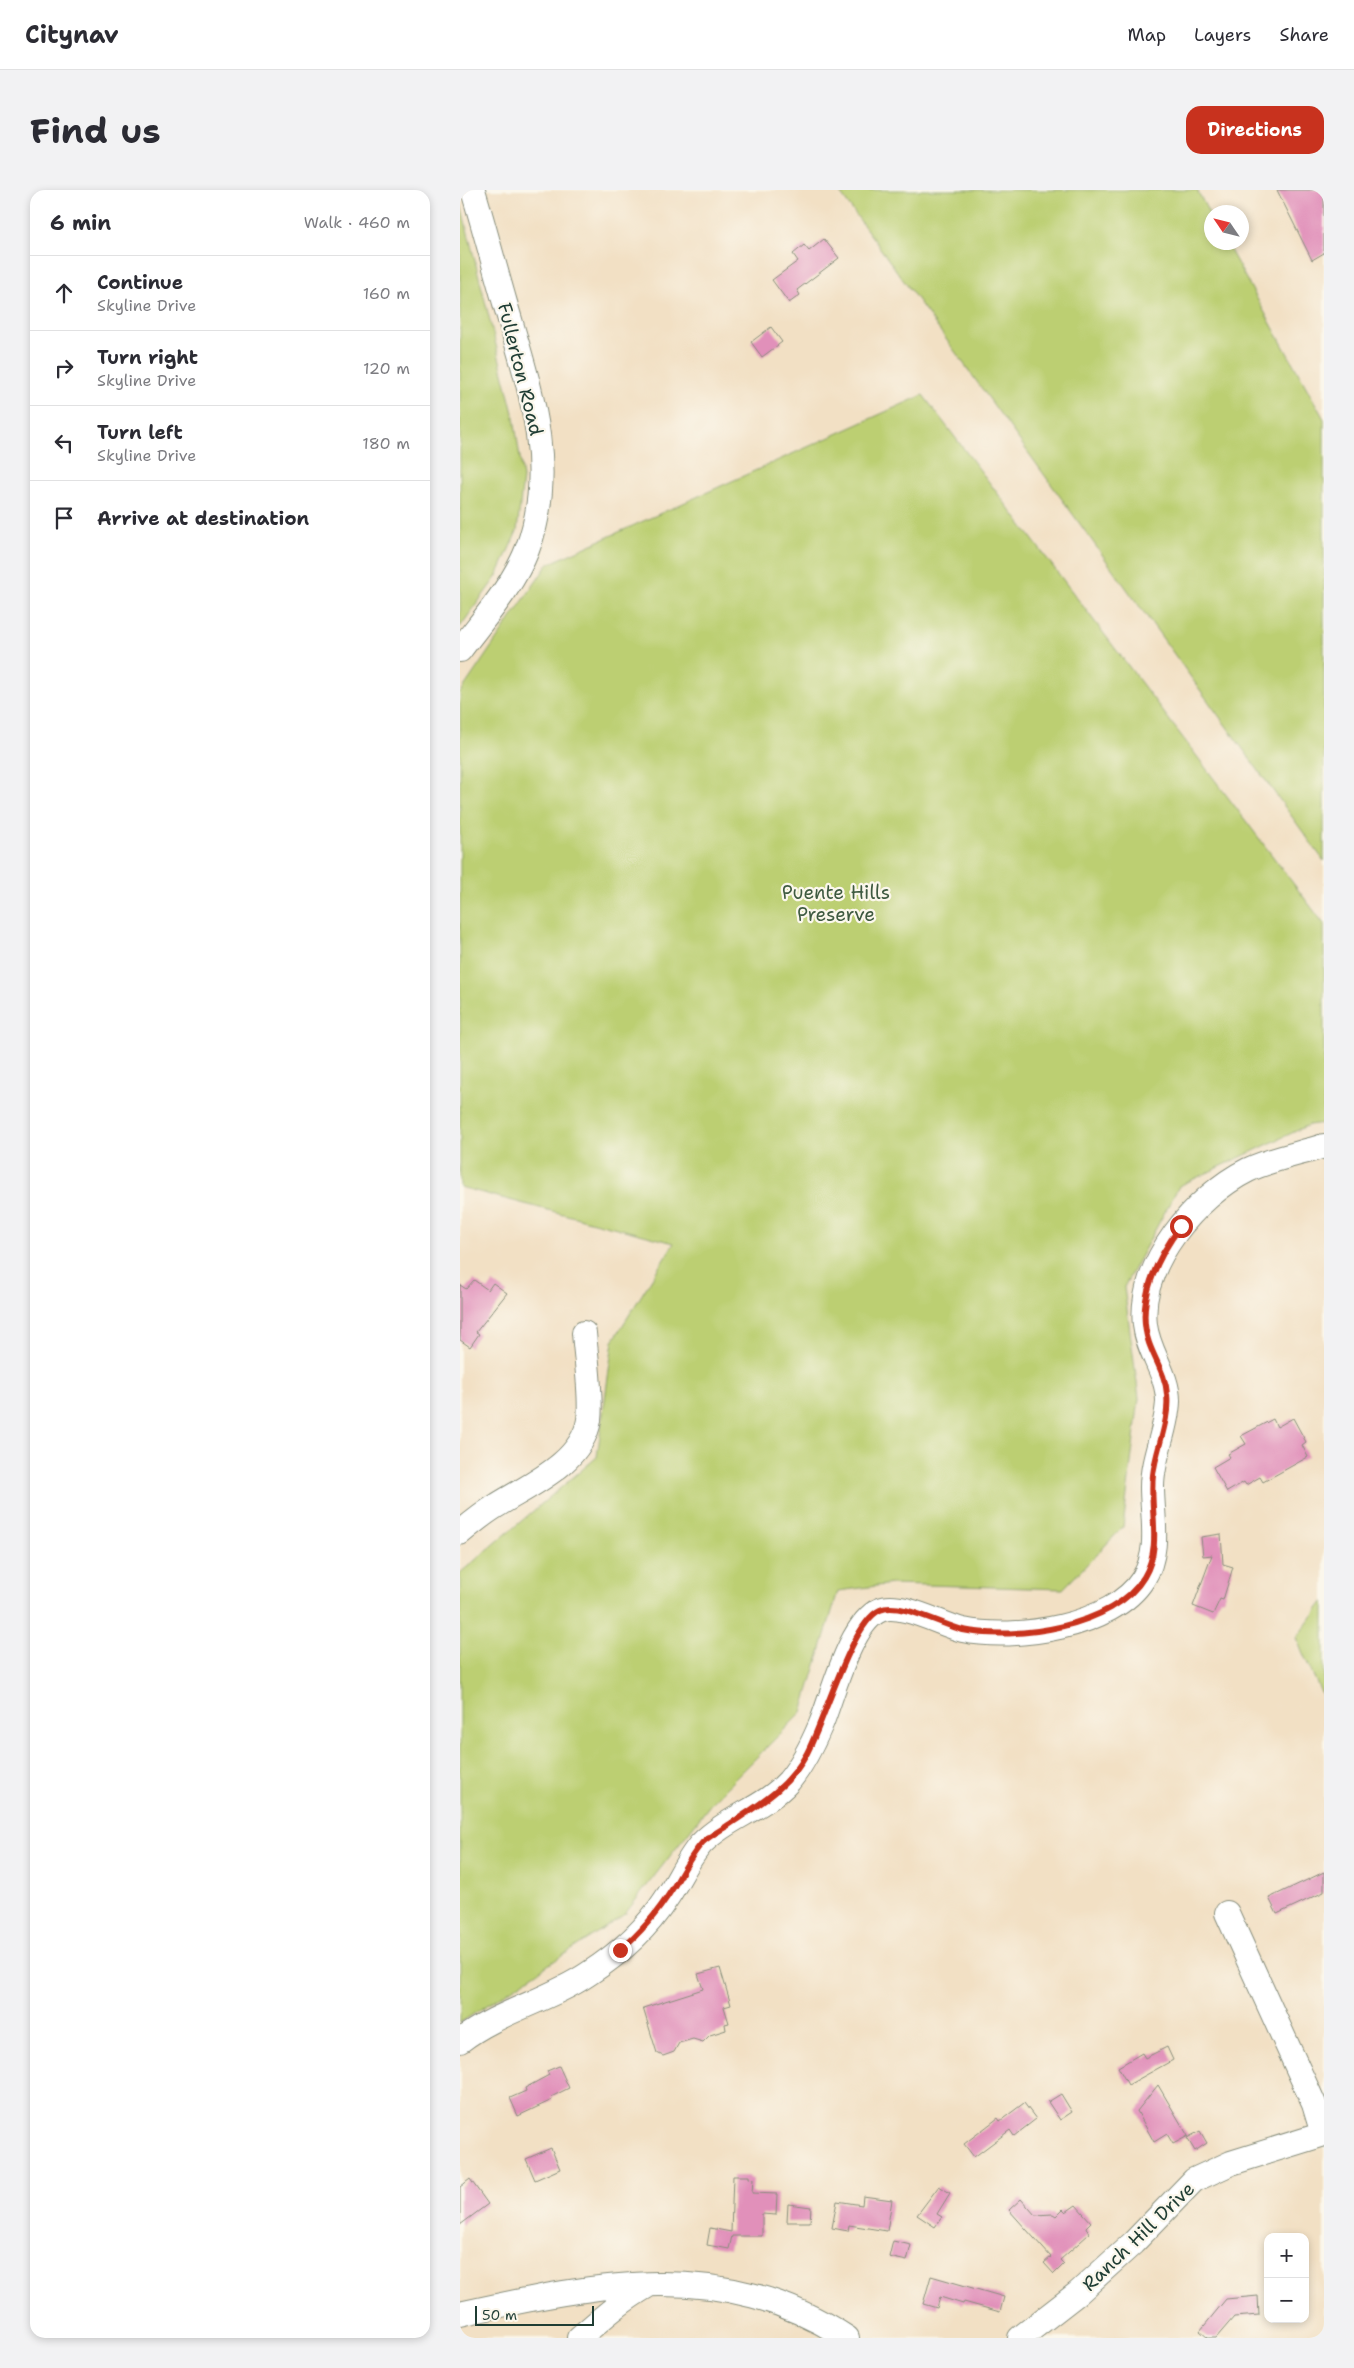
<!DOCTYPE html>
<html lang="en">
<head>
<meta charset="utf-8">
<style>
	body { margin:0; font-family:"Shantell Sans",sans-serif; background:#f2f2f3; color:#2b2b33 }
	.controls { position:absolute; right:15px; bottom:15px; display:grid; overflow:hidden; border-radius:10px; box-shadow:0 2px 8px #0003 }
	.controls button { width:45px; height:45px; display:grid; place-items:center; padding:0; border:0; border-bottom:1px solid #e1e1e2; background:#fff; color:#2b2b33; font:25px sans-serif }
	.compass { position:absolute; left:744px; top:15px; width:45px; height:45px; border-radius:50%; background:#fff; box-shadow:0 2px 8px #0003; rotate:305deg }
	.scale { position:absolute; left:15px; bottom:12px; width:119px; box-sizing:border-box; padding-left:5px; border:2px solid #1f3d34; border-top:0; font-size:14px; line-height:18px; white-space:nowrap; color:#1f3d34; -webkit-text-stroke:4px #fbf7ec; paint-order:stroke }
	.stop { position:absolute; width:15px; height:15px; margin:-11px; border:4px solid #c8321e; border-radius:50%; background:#fff }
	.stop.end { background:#c8321e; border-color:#fff; box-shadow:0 1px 5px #0008 }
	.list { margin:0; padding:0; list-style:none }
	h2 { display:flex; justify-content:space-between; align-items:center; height:65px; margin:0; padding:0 20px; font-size:21px }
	h2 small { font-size:16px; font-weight:400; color:#7c7c81 }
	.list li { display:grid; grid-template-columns:32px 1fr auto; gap:15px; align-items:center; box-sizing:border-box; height:75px; padding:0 20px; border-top:1px solid #e1e1e2 }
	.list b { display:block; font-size:19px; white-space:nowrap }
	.list p { margin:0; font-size:16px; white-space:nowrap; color:#7c7c81 }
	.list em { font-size:16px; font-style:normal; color:#7c7c81 }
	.icon { flex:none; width:28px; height:28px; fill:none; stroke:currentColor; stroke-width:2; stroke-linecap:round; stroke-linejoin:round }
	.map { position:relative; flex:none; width:864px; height:2148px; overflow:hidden; border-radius:15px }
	header { display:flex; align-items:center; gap:30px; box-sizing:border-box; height:70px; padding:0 25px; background:#fff; border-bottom:1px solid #e1e1e2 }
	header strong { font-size:24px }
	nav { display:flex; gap:28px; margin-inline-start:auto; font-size:18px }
	.intro { display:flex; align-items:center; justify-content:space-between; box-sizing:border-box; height:120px; padding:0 30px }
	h1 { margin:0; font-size:35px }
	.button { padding:12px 22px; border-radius:15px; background:#c8321e; color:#fff; font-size:18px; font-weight:700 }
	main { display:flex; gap:30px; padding:0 30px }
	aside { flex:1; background:#fff; border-radius:15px; box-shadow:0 2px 8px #0003 }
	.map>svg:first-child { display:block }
</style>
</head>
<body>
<header>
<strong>Citynav</strong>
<nav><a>Map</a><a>Layers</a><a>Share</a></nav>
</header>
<div class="intro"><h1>Find us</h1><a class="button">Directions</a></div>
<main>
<aside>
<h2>6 min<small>Walk · 460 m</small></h2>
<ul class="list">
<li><svg class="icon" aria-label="ahead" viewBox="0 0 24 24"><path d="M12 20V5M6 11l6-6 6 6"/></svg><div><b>Continue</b><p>Skyline Drive</p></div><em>160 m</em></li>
<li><svg class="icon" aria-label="right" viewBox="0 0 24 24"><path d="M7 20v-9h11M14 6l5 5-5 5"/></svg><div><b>Turn right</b><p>Skyline Drive</p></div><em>120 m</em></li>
<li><svg class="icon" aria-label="left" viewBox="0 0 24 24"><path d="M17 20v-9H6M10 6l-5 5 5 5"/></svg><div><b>Turn left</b><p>Skyline Drive</p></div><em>180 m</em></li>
<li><svg class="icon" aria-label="arrive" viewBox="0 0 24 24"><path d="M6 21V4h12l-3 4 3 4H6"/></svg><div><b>Arrive at destination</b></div></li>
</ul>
</aside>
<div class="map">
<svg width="864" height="2148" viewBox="0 0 864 2148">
	<rect width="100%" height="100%" fill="#fbf7ec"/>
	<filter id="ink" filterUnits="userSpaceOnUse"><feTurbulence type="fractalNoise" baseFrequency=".02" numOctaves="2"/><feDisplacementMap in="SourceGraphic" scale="10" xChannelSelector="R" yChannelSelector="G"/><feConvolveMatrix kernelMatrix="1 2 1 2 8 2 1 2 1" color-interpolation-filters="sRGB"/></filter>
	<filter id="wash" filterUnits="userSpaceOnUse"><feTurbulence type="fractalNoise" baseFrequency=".0096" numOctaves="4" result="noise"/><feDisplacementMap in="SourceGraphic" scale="20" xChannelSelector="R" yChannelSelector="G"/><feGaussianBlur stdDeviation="1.12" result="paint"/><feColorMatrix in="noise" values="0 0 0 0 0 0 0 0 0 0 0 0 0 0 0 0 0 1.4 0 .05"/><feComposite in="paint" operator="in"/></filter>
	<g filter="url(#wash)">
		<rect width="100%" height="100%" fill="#f2e0c4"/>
		<path fill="#bccf72" stroke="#6e8653" d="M378,0H737L751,27L752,52L766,53L864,229V671Z
			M0,11L54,227L63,288L57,341L37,386L0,437Z
			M463,205L864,734V933L849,935L719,996L664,1097L679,1208L663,1337L603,1399L432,1394L378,1401L342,1522L253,1611L164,1725L0,1833V1383L137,1267L153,1151L214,1053L0,997V503L88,374Z
			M864,1411V1509L836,1448Z"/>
		<g id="blocks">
			<path fill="#e190ba" d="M817,0H864V63L852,70Z
				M364,49L379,68L337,100L340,105L329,113L312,90L338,71L333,64L344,55L349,61Z
				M311,137L322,152L302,167L291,152Z
				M14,1090L28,1100L33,1093L47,1103L16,1142L19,1144L10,1157L0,1150V1095L6,1099Z
				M833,1228L846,1252L842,1255L848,1267L803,1292L800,1287L786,1295L784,1292L767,1302L753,1277L770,1267L768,1264L786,1254L781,1246L813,1229L817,1237Z
				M761,1344L763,1374L773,1377L763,1410L760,1409L753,1424L733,1416L752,1365L743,1366L741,1347Z
				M864,1682V1702L817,1724L809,1708Z
				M260,1778L271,1815L264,1817L269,1833L265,1834L266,1840L250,1845L243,1852L233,1849L219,1853L214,1862L203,1866L197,1863L183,1818L243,1799L238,1784Z
				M707,1857L713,1870L668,1895L658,1877L682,1863L685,1868Z
				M99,1876L109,1898L91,1907L92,1910L58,1926L50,1908L66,1901L65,1898L89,1885L87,1881Z
				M698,1895L728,1946L713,1954L707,1944L694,1952L677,1921Z
				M601,1904L612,1922L600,1930L588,1912Z
				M564,1913L576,1929L554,1946L550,1940L514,1967L504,1954L538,1928L540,1931Z
				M740,1941L747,1953L735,1961L727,1948Z
				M91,1958L100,1979L75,1990L66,1969Z
				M273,1986H289V1988L293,1989L292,2003L317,2004L316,2025L302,2024V2046H272L269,2059L247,2055L250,2038L271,2042Z
				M10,1989L28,2014L0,2035V1997Z
				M479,1996L490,2003L477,2024L482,2027L475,2037L457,2025Z
				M403,2006L432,2010L427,2041L389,2035L388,2041L372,2038L377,2011L402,2015Z
				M561,2009L575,2025L593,2024L596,2026L603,2019L606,2022L616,2015L631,2032L626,2037L629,2044L600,2070L604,2074L594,2084L584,2073L591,2067L549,2020Z
				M328,2014L351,2017L350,2032H327Z
				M433,2051L451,2055L447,2071L429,2067Z
				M471,2086L544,2107L540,2122L504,2112L503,2114L480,2107L477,2118L463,2114Z
				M798,2106L799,2125L774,2127L756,2148H748L740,2141L766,2109Z"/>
		</g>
	</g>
	<g filter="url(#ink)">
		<use href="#blocks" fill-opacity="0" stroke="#888e7c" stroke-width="1"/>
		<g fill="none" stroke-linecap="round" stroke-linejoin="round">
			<defs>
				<path id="minor" d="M0,460C23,429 53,396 67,360C99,278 68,192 45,113C34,75 24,37 13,0
					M0,1343C12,1333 23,1324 36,1316C69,1295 122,1273 129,1230C132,1208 126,1167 124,1143
					M767,1723L854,1914L863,1944
					M0,1851C39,1821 88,1811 128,1784C159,1764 186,1740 206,1709C218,1692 227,1670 241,1654C266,1628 305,1618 329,1591C343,1574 353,1553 361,1534C373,1505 390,1433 420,1420C440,1411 482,1435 503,1440C555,1451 653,1437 683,1389C701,1361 692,1327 692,1297C692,1267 707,1240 708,1211C708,1184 688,1162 685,1135C678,1074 736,1006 788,980C811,969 839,964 864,956
					M0,2124C137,2094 261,2066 387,2148
					M119,2148C142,2128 162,2110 189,2095
					M560,2148L618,2103L673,2053L734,1990L771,1973L864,1944"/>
			</defs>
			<use href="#minor" stroke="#888e7c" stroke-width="26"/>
			<use href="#minor" stroke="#fff" stroke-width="24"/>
		</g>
	</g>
	<g fill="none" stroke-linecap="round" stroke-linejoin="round" filter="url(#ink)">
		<path stroke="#c8321e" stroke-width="6" d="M160,1760C182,1742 198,1722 213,1698C222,1683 231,1665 243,1652C251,1645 261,1640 270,1634C300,1614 329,1597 346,1565C364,1533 391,1433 420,1420C439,1411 482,1435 503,1440C555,1451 655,1437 684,1387C703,1356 689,1319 693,1285C696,1258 710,1232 707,1204C706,1186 695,1170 689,1153C675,1113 697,1067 721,1036"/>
	</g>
	<g text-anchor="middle" stroke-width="4.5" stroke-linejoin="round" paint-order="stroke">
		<g font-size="19" fill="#1f3d34" stroke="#fbf7ec">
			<text transform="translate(61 179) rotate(76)" y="7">Fullerton Road</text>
			<text transform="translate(678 2046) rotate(-44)" y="7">Ranch Hill Drive</text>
		</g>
		<g font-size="19" fill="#3e5a40" stroke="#fbf7ec">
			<text x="376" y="709">Puente Hills<tspan x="376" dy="22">Preserve</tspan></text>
		</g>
	</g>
</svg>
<div class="controls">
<button>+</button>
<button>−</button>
</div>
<svg class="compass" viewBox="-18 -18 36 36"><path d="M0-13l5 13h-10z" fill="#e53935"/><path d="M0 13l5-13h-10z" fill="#7c7c81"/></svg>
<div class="scale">50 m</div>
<div class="stop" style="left:721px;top:1036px"></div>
<div class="stop end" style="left:160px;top:1760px"></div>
</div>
</main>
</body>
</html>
